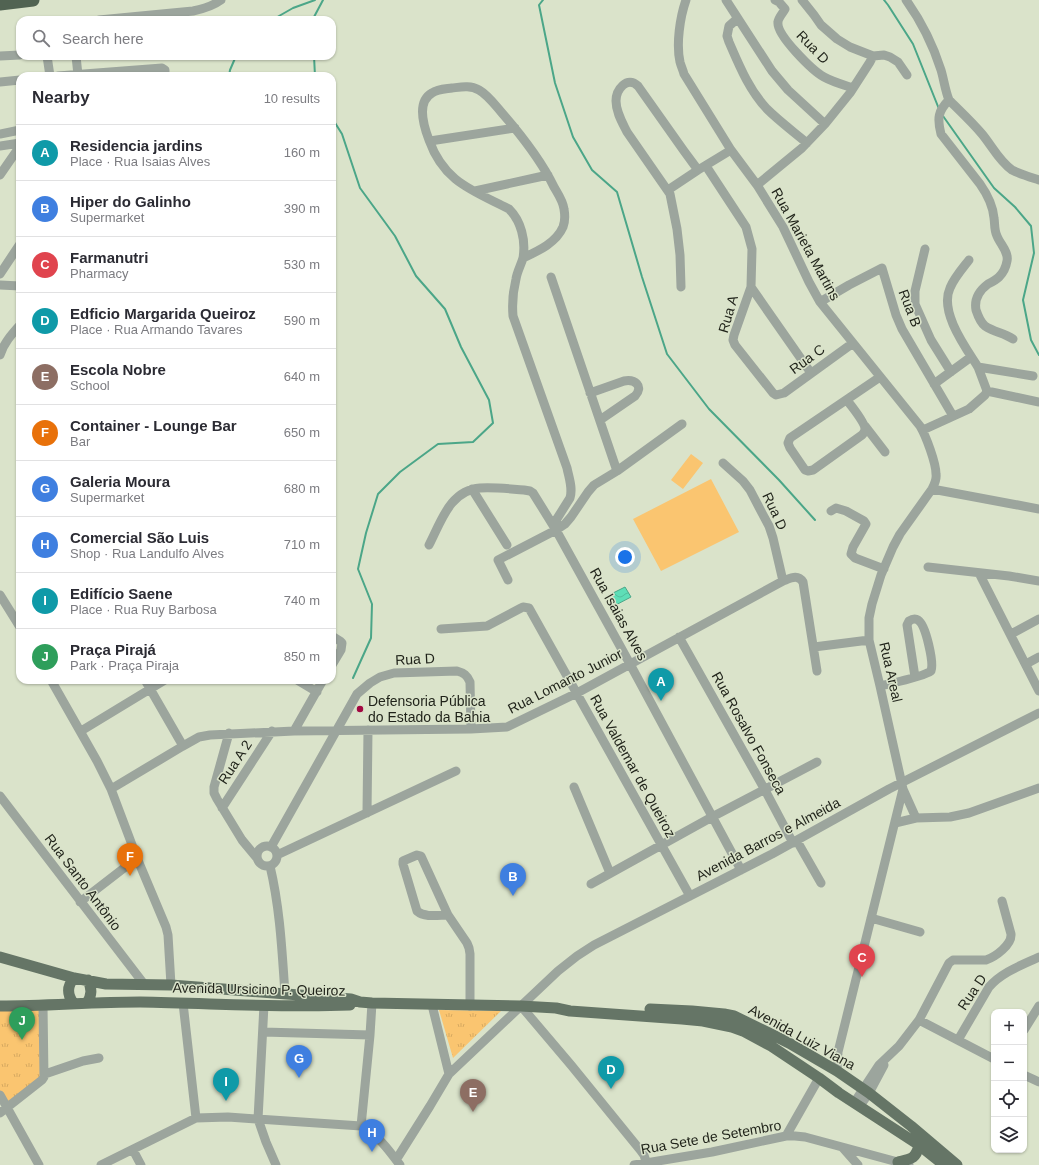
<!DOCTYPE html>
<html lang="en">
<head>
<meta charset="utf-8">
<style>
	body { margin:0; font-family:Helvetica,sans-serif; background:#f7f7f7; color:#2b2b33 }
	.controls { position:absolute; right:12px; bottom:12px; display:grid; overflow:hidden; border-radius:8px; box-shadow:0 1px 3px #0004 }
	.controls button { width:36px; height:36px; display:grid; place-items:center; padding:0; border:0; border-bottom:1px solid #e1e1e2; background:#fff; color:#2b2b33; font:20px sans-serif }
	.you { position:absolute; left:625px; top:557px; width:14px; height:14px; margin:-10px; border:3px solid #fff; border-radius:50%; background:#1a73e8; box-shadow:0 0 0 6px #1a73e833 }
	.badge { display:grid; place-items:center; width:26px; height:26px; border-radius:50%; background:#0b8043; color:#fff; font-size:13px; font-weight:700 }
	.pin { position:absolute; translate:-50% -33px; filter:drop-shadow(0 1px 2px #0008) }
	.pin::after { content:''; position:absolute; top:21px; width:14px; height:12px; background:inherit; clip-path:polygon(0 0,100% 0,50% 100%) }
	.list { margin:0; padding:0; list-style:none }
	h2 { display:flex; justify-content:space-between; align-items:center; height:52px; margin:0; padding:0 16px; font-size:17px }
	h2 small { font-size:13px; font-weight:400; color:#7c7c81 }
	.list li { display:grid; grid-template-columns:26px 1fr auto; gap:12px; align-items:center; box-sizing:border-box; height:56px; padding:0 16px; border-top:1px solid #e1e1e2 }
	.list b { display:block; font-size:15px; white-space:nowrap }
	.list p { margin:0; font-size:13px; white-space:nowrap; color:#7c7c81 }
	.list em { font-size:13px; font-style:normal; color:#7c7c81 }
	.icon { flex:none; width:22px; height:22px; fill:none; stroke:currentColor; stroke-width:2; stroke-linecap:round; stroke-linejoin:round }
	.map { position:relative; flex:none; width:1039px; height:1165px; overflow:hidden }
	.search { position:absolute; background:#fff; box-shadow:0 1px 3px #0004; left:16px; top:16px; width:320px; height:44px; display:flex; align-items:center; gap:10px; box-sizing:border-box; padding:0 14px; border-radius:12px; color:#7c7c81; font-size:15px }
	.panel { position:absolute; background:#fff; box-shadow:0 1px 3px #0004; left:16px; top:72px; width:320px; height:612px; border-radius:12px }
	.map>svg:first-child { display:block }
</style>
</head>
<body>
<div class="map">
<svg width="1039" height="1165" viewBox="0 0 1039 1165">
	<defs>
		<pattern id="park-tufts" width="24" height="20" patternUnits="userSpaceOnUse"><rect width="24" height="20" fill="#fac570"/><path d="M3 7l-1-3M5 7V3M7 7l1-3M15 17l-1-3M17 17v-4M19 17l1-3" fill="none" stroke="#d6a960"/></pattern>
		<pattern id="water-waves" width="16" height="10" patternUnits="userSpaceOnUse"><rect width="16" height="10" fill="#5edeb7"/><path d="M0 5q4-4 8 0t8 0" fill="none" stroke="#51be9d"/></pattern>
	</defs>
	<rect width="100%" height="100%" fill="#dae3ca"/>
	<path fill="url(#park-tufts)" d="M0,1006H43L45,1074L7,1108L0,1095Z
		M439,1010L501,1011L453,1058Z"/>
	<path fill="#fac570" d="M691,454L703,463L683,489L671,480Z
		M711,479L739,532L661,571L633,519Z"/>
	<path fill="url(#water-waves)" stroke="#4ba688" d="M625,587L631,597L610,608L605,597Z"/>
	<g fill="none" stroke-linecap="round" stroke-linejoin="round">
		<path stroke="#4ba688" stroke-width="2" d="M543,0L539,5L555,83L573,137L592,170L617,192L642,277L667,354L709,409L779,480L815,520
			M884,0L888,5L913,44L939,109
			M272,20L293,8L315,0
			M313,20L314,17L323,0
			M314,56L315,76
			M229,76L230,70L236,56
			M943,116L994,188L1015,207L1031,226L1034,253L1023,300L1031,340L1039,355
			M332,118L342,134L360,188L395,236L416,276L445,309L461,347L489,400L493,423L473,442L438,444L400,472L378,494L366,533L358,569L372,604L371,638L353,678"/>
		<path stroke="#9ca59d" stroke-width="9" d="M686,0C680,17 676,44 680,62C681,66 683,70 684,74L731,150L757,185L783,227L809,282L820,302L920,426C926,436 936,463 936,474C937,480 934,485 932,489L900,534L893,547L881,575L872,604L869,618V640L880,686L903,789L916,818
			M726,0L772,71L788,90L825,124
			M775,0L779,2L785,9C783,13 778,18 778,22C776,35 813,71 824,77C833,82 844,85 853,88
			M802,0L814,15L821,25L837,39L850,47L873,56L884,55L890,57L898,62L907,75
			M906,0C921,21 933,45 941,70C944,80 945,90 949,100C960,111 972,122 982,134C992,146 999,161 1012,170C1020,174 1030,177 1039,180
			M737,19L729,26L727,36L729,42C739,65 749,90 767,109C779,121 794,132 807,143
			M99,20L193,11C203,9 213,6 221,0
			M0,56L20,55
			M47,56L50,76
			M76,56L78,75
			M58,76L162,68L165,70V76
			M0,82L20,80
			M949,100C938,111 937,118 941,134L980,184C987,194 993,206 994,218C995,224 994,230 997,236C1000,244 1009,252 1007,261C1006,267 1003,273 999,277C996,280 992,282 988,284C980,290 974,299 976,310C978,316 980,322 985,326C994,332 1004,333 1013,339
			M0,134L20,130
			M430,141L515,128
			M0,146L20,143
			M706,166L746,227L752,249L751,287L734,335L733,340L735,345L773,393L776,395L784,393L853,343
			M0,175L20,146
			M757,185L802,148L825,124L850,93L870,62L873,56
			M668,190L698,170L731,150
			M475,191L548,175
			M925,249L915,291V304L931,340L951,372
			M523,258C538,251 556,243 563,227C565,222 565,215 564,209C563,201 558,194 554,187C541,160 522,136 502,113C495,105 488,95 479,90C470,85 461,87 452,88C446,89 438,89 432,93C416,102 424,127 429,140C444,182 472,190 509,209C521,221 526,240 523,258C521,265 517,272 516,279C513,291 512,304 513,316L567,468C569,478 573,488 570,498L553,525
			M969,260C962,269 954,278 950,288C939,312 966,348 978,367L1033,376
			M0,274L20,244
			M551,277L617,471
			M0,285L20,286
			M681,287L680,255L677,229L670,194L627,132C622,122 616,112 616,101C616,90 627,75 638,86L684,151L698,170
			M751,287L811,373
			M820,302L849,285L882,268L896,315L902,329L953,416
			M0,355C4,343 11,335 20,325
			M978,367L987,391L1039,402
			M934,384L971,357
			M590,393L624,381C635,379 644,386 635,396L600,420
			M847,400C851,406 865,422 865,429C865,432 864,433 862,435L813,470L808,471L805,470L790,448L788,443L790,438L880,377
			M865,426L885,452
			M923,430L969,409L985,395L987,391
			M723,463L743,481L750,490L762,513L769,526L773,538L783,581
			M472,489L507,545
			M932,489L1039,509
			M831,511L836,508L846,511L864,521L866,524L853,547L851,554L855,558L884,569
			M429,545C441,522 450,490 480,488C495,487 510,489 524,490L530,491L533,493L556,530L630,664L741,870
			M928,567L1009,576L1039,581
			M979,573L1039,691
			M508,580L498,560L556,530L565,524L571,517L588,492L594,485L617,471L682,424
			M0,595L20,627
			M441,629L487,626L521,608L523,607L529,608L690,896
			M1011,634L1039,619
			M332,636L340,641L342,643L341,650L332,665
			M679,637L765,790L793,843
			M814,647L869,640
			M1026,664L1039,657
			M51,680L97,761L111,789L137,858L166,927L168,935L171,985
			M145,680L183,746
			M297,680L317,692
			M880,686C892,683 923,677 931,671C934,663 926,625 918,620C915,618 912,619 909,621L907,625L915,677
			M81,731L165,680
			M294,731L323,680
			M229,733L214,787V793L217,799L242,840L257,858
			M574,787L610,873
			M111,789L183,746L199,737L210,735L294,731L471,729L507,727L577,693L783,581C791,578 798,574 803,582L817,671
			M0,796L144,984
			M222,808L272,731
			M367,813L368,730
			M895,823L916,818L950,817L969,813L1039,788
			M797,841L821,883
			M257 856a10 10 0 1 1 20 0a10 10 0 1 1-20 0Z
			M271,847L357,694L370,683L380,677L394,673L457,671C464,673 467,675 470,682L471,729
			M277,855L456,771
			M270,866C280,908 282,951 285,994
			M591,884L712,817L817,762
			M80,902L137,858
			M448,915C439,915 425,918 417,911L403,864V861L417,855L421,856L448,915L467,943L469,948L470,954V1006
			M871,918L920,932
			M183,1003L196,1118
			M264,1005L258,1119L266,1142L276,1165
			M432,1005L449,1074
			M521,1006L571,1065L641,1151L644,1155L647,1165
			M919,1020L994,1059
			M1024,1030L1039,1006
			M263,1032L370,1035
			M958,1040L989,987C1002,972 1022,965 1039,957
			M837,1071L838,1052L903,789
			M45,1074L83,1061L99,1058
			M1024,1075L1039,1082
			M0,1095L39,1165
			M854,1103L879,1065L899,1046L919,1020L949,963L953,960H986C995,957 1012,945 1011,934L1002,901
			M860,1106L869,1093L884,1065
			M0,1113L42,1080L44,1077L43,1006
			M361,1126L370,1035L372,1003
			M786,1136L819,1078
			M843,1148L858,1165
			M133,1150L141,1165
			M396,1160L430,1106L449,1074L558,971L577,956L594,945L772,854L889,789L1039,713
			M101,1165L196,1118L228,1117L361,1126C379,1136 388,1149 400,1165
			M634,1165L712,1152L786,1136H795L805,1137L909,1165"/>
		<path stroke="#657566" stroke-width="11" d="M0,957L74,978L106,984L171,985L351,999L360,1002L372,1003L521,1006L556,1008L570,1011L682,1019L703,1021L732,1027L743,1031L771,1046L819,1078L839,1093L919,1145L944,1165
			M73,1003C67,994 67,986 74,978
			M87,1003C92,995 92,989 88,980
			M0,1006C47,1006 93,1002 140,1002C210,1003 280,1008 350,1005
			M650,1009L692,1011L724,1014L734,1016L769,1033L789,1043L837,1071L869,1093L911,1126L957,1165
			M898,1162C911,1159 916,1159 919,1145"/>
		<path stroke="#516352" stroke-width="13" d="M0,4L33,0"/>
	</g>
	<circle fill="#a20741" stroke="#dae3ca" stroke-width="1.5" cx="360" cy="709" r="4"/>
	<g text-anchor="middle" stroke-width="3" stroke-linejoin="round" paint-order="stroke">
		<g font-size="14" fill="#1f2219" stroke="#dae3ca">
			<text transform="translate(813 47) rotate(46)" y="5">Rua D</text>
			<text transform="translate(806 244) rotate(61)" y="5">Rua Marieta Martins</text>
			<text transform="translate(910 308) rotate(69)" y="5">Rua B</text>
			<text transform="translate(728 314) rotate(-74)" y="5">Rua A</text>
			<text transform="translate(807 359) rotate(-36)" y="5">Rua C</text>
			<text transform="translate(775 511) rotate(65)" y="5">Rua D</text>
			<text transform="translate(619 614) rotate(61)" y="5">Rua Isaias Alves</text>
			<text transform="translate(415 659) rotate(-3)" y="5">Rua D</text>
			<text transform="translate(891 672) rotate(77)" y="5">Rua Areal</text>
			<text transform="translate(565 681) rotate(-27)" y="5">Rua Lomanto Junior</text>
			<text transform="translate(749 733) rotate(61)" y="5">Rua Rosalvo Fonseca</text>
			<text transform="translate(235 762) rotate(-57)" y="5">Rua A 2</text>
			<text transform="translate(633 766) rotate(61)" y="5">Rua Valdemar de Queiroz</text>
			<text transform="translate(768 839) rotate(-28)" y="5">Avenida Barros e Almeida</text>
			<text transform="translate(83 882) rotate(53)" y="5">Rua Santo Antônio</text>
			<text transform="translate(259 989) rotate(1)" y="5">Avenida Ursicino P. Queiroz</text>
			<text transform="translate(972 992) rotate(-56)" y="5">Rua D</text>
			<text transform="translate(802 1037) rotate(29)" y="5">Avenida Luiz Viana</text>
			<text transform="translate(711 1137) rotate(-10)" y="5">Rua Sete de Setembro</text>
		</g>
		<g font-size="14" fill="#1f2219" stroke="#dae3ca" text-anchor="start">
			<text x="368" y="706">Defensoria Pública<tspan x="368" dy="16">do Estado da Bahia</tspan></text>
		</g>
	</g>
</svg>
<div class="controls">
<button>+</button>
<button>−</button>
<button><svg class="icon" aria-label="locate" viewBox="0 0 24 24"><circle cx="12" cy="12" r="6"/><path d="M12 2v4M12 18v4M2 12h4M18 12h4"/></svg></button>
<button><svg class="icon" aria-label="layers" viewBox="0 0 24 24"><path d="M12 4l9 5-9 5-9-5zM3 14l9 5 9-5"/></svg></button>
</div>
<div class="you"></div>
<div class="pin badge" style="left:661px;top:701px;background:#0f9aa8">A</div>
<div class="pin badge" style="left:513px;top:896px;background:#3f7fe0">B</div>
<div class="pin badge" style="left:862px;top:977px;background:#e0444e">C</div>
<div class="pin badge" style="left:611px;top:1089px;background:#0f9aa8">D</div>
<div class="pin badge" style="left:473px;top:1112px;background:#8d6e63">E</div>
<div class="pin badge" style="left:130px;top:876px;background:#e8710a">F</div>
<div class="pin badge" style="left:299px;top:1078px;background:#3f7fe0">G</div>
<div class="pin badge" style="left:372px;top:1152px;background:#3f7fe0">H</div>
<div class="pin badge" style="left:226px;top:1101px;background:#0f9aa8">I</div>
<div class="pin badge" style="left:22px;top:1040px;background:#2e9e5b">J</div>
<div class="search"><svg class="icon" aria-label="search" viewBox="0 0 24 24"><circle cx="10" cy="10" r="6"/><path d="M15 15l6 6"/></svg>Search here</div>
<section class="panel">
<h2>Nearby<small>10 results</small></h2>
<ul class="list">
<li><span class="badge" style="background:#0f9aa8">A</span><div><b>Residencia jardins</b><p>Place · Rua Isaias Alves</p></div><em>160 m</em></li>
<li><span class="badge" style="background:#3f7fe0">B</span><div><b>Hiper do Galinho</b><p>Supermarket</p></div><em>390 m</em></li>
<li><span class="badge" style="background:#e0444e">C</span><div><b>Farmanutri</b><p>Pharmacy</p></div><em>530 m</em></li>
<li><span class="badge" style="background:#0f9aa8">D</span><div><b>Edficio Margarida Queiroz</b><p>Place · Rua Armando Tavares</p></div><em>590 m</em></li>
<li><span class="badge" style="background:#8d6e63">E</span><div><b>Escola Nobre</b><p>School</p></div><em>640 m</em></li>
<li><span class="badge" style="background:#e8710a">F</span><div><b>Container - Lounge Bar</b><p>Bar</p></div><em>650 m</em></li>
<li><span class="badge" style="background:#3f7fe0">G</span><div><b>Galeria Moura</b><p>Supermarket</p></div><em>680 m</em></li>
<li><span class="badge" style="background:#3f7fe0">H</span><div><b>Comercial São Luis</b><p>Shop · Rua Landulfo Alves</p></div><em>710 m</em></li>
<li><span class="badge" style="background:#0f9aa8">I</span><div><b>Edifício Saene</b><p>Place · Rua Ruy Barbosa</p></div><em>740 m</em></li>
<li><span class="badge" style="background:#2e9e5b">J</span><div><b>Praça Pirajá</b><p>Park · Praça Piraja</p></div><em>850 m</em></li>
</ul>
</section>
</div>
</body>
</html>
